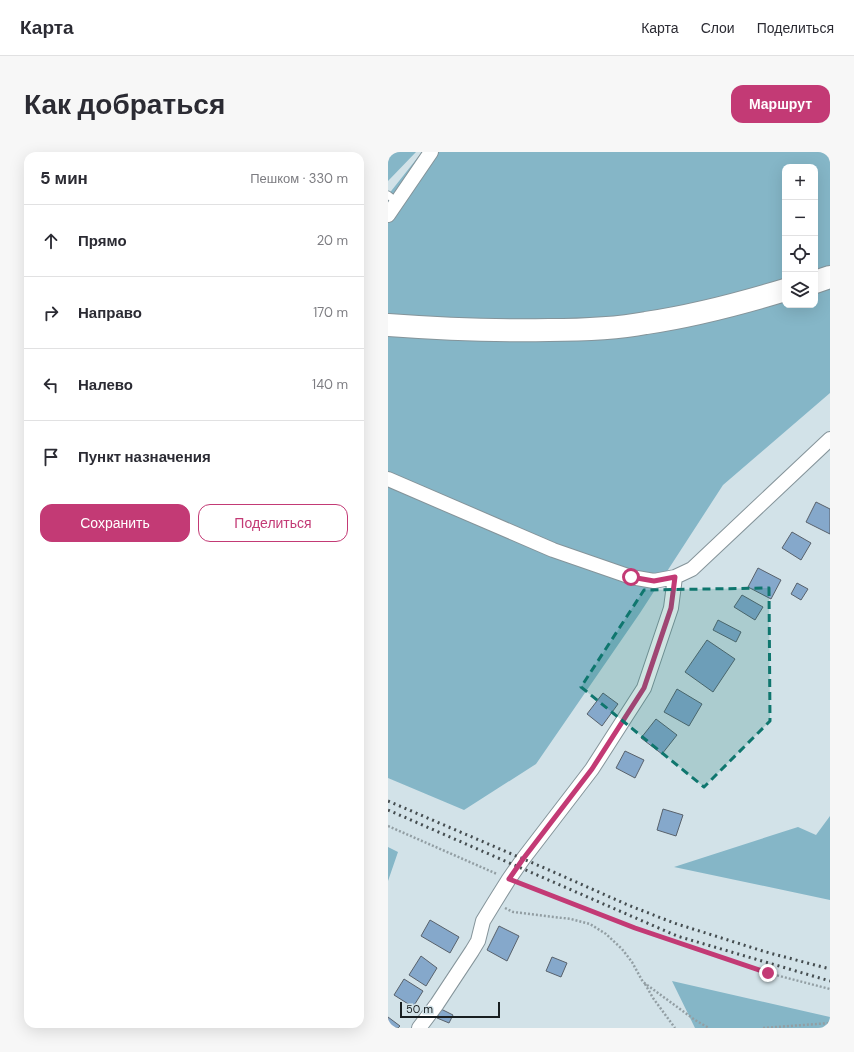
<!DOCTYPE html>
<html lang="ru">
<head>
<meta charset="utf-8">
<style>
	body { margin:0; font-family:"DM Sans",sans-serif; background:#f7f7f7; color:#2b2b33 }
	.controls { position:absolute; right:12px; top:12px; display:grid; overflow:hidden; border-radius:8px; box-shadow:0 4px 16px #0002 }
	.controls button { width:36px; height:36px; display:grid; place-items:center; padding:0; border:0; border-bottom:1px solid #e1e1e2; background:#fff; color:#2b2b33; font:20px sans-serif }
	.scale { position:absolute; left:12px; bottom:10px; width:100px; box-sizing:border-box; padding-left:4px; border:2px solid #181e20; border-top:0; font-size:11px; line-height:14px; white-space:nowrap; color:#181e20; -webkit-text-stroke:3px #d2e2e8; paint-order:stroke }
	.stop { position:absolute; width:12px; height:12px; margin:-9px; border:3px solid #c33a75; border-radius:50%; background:#fff }
	.stop.end { background:#c33a75; border-color:#fff; box-shadow:0 1px 4px #0008 }
	.list { margin:0; padding:0; list-style:none }
	h2 { display:flex; justify-content:space-between; align-items:center; height:52px; margin:0; padding:0 16px; font-size:17px }
	h2 small { font-size:13px; font-weight:400; color:#7c7c81 }
	.list li { display:grid; grid-template-columns:26px 1fr auto; gap:12px; align-items:center; box-sizing:border-box; height:72px; padding:0 16px; border-top:1px solid #e1e1e2 }
	.list b { display:block; font-size:15px; white-space:nowrap }
	.list em { font-size:13px; font-style:normal; color:#7c7c81 }
	.actions { display:flex; gap:8px; padding:12px 16px }
	.actions a { flex:1; padding:9px 0; border:1px solid #c33a75; border-radius:12px; text-align:center; font-size:14px; color:#c33a75 }
	.actions .main { background:#c33a75; color:#fff }
	.icon { flex:none; width:22px; height:22px; fill:none; stroke:currentColor; stroke-width:2; stroke-linecap:round; stroke-linejoin:round }
	.map { position:relative; flex:none; width:442px; height:876px; overflow:hidden; border-radius:12px }
	header { display:flex; align-items:center; gap:24px; box-sizing:border-box; height:56px; padding:0 20px; background:#fff; border-bottom:1px solid #e1e1e2 }
	header strong { font-size:19px }
	nav { display:flex; gap:22px; margin-inline-start:auto; font-size:14px }
	.intro { display:flex; align-items:center; justify-content:space-between; box-sizing:border-box; height:96px; padding:0 24px }
	h1 { margin:0; font-size:28px }
	.button { padding:10px 18px; border-radius:12px; background:#c33a75; color:#fff; font-size:14px; font-weight:700 }
	main { display:flex; gap:24px; padding:0 24px }
	aside { flex:1; background:#fff; border-radius:12px; box-shadow:0 4px 16px #0002 }
	.map>svg:first-child { display:block }
</style>
</head>
<body>
<header>
<strong>Карта</strong>
<nav><a>Карта</a><a>Слои</a><a>Поделиться</a></nav>
</header>
<div class="intro"><h1>Как добраться</h1><a class="button">Маршрут</a></div>
<main>
<aside>
<h2>5 мин<small>Пешком · 330 m</small></h2>
<ul class="list">
<li><svg class="icon" aria-label="ahead" viewBox="0 0 24 24"><path d="M12 20V5M6 11l6-6 6 6"/></svg><div><b>Прямо</b></div><em>20 m</em></li>
<li><svg class="icon" aria-label="right" viewBox="0 0 24 24"><path d="M7 20v-9h11M14 6l5 5-5 5"/></svg><div><b>Направо</b></div><em>170 m</em></li>
<li><svg class="icon" aria-label="left" viewBox="0 0 24 24"><path d="M17 20v-9H6M10 6l-5 5 5 5"/></svg><div><b>Налево</b></div><em>140 m</em></li>
<li><svg class="icon" aria-label="arrive" viewBox="0 0 24 24"><path d="M6 21V4h12l-3 4 3 4H6"/></svg><div><b>Пункт назначения</b></div></li>
</ul>
<div class="actions"><a class="main">Сохранить</a><a>Поделиться</a></div>
</aside>
<div class="map">
<svg width="442" height="876" viewBox="0 0 442 876">
	<rect width="100%" height="100%" fill="#d2e2e8"/>
	<path fill="#85b6c7" fill-rule="evenodd" d="M0,0H28L0,29Z
		M34,0H442V241L335,333L252,461L148,612L76,658L0,626V43ZM397,15H427V153H397Z
		M442,664V748L286,715L410,675L428,683Z
		M0,695L10,700L0,729Z
		M284,829L442,865V876H307Z"/>
	<path fill="#85a8cb" stroke="#58616b" d="M428,350L442,357V382L418,370Z
		M404,380L423,391L413,408L394,396Z
		M370,416L393,428L383,447L360,435Z
		M409,431L420,437L413,448L403,442Z
		M354,443L375,455L367,468L346,455Z
		M330,468L353,480L348,490L325,478Z
		M319,488L347,507L325,540L297,520Z
		M289,537L314,552L301,574L276,560Z
		M215,541L230,552L214,574L199,562Z
		M268,567L289,583L274,602L253,586Z
		M237,599L256,608L247,626L228,616Z
		M275,657L295,663L288,684L269,678Z
		M42,768L71,785L62,801L33,784Z
		M111,774L131,784L119,809L99,798Z
		M33,804L49,816L38,834L21,823Z
		M164,805L179,811L173,825L158,819Z
		M16,827L35,839L25,855L6,843Z
		M53,857L65,863L61,871L49,866Z
		M0,865L12,874L10,876H0Z"/>
	<g fill="none" stroke-linecap="round" stroke-linejoin="round">
		<defs>
			<path id="service" d="M0,43L9,50"/>
			<path id="minor" d="M0,63L43,0
				M0,327L165,398L243,425L266,429L287,425L304,417L442,287
				M31,876L49,852L84,799L90,789L95,769L106,751L121,727L135,707L204,617L256,536L283,456L287,425"/>
			<path id="primary" d="M427,130L442,125
				M0,173C54,177 107,179 161,178C193,178 226,177 258,171C305,164 351,152 397,138"/>
		</defs>
		<use href="#service" stroke="#85949a" stroke-width="9"/>
		<use href="#minor" stroke="#85949a" stroke-width="16"/>
		<use href="#primary" stroke="#85949a" stroke-width="24"/>
		<path stroke="#929ea3" stroke-width="2.5" stroke-dasharray="2 2" stroke-linecap="butt" d="M0,674L109,722
			M133,732L247,776L380,821L442,837
			M117,756L125,760L183,767L202,772L218,782L234,797L244,810L255,830L307,868L321,876
			M257,832L265,846L287,876
			M375,876L442,871"/>
		<use href="#service" stroke="#fff" stroke-width="7"/>
		<use href="#minor" stroke="#fff" stroke-width="14"/>
		<use href="#primary" stroke="#fff" stroke-width="22"/>
		<path stroke="#454d50" stroke-width="3" stroke-dasharray="2 4" stroke-linecap="butt" d="M0,649L161,718L240,753L286,771L378,800L442,817
			M0,658L289,784L442,829"/>
	</g>
	<g fill="none" stroke-linecap="round" stroke-linejoin="round">
		<path stroke="#c33a75" stroke-width="5" d="M243,425L266,429L287,425L283,456L256,536L204,617L135,707L121,727L247,776L380,821"/>
	</g>
	<path fill="#0f766e" fill-opacity="0.2" stroke="#0f766e" stroke-width="3" stroke-dasharray="8 5" stroke-linejoin="round" d="M381,436L382,569L316,635L193,535L256,438Z"/>
</svg>
<div class="controls">
<button>+</button>
<button>−</button>
<button><svg class="icon" aria-label="locate" viewBox="0 0 24 24"><circle cx="12" cy="12" r="6"/><path d="M12 2v4M12 18v4M2 12h4M18 12h4"/></svg></button>
<button><svg class="icon" aria-label="layers" viewBox="0 0 24 24"><path d="M12 4l9 5-9 5-9-5zM3 14l9 5 9-5"/></svg></button>
</div>
<div class="scale">50 m</div>
<div class="stop" style="left:243px;top:425px"></div>
<div class="stop end" style="left:380px;top:821px"></div>
</div>
</main>
</body>
</html>
